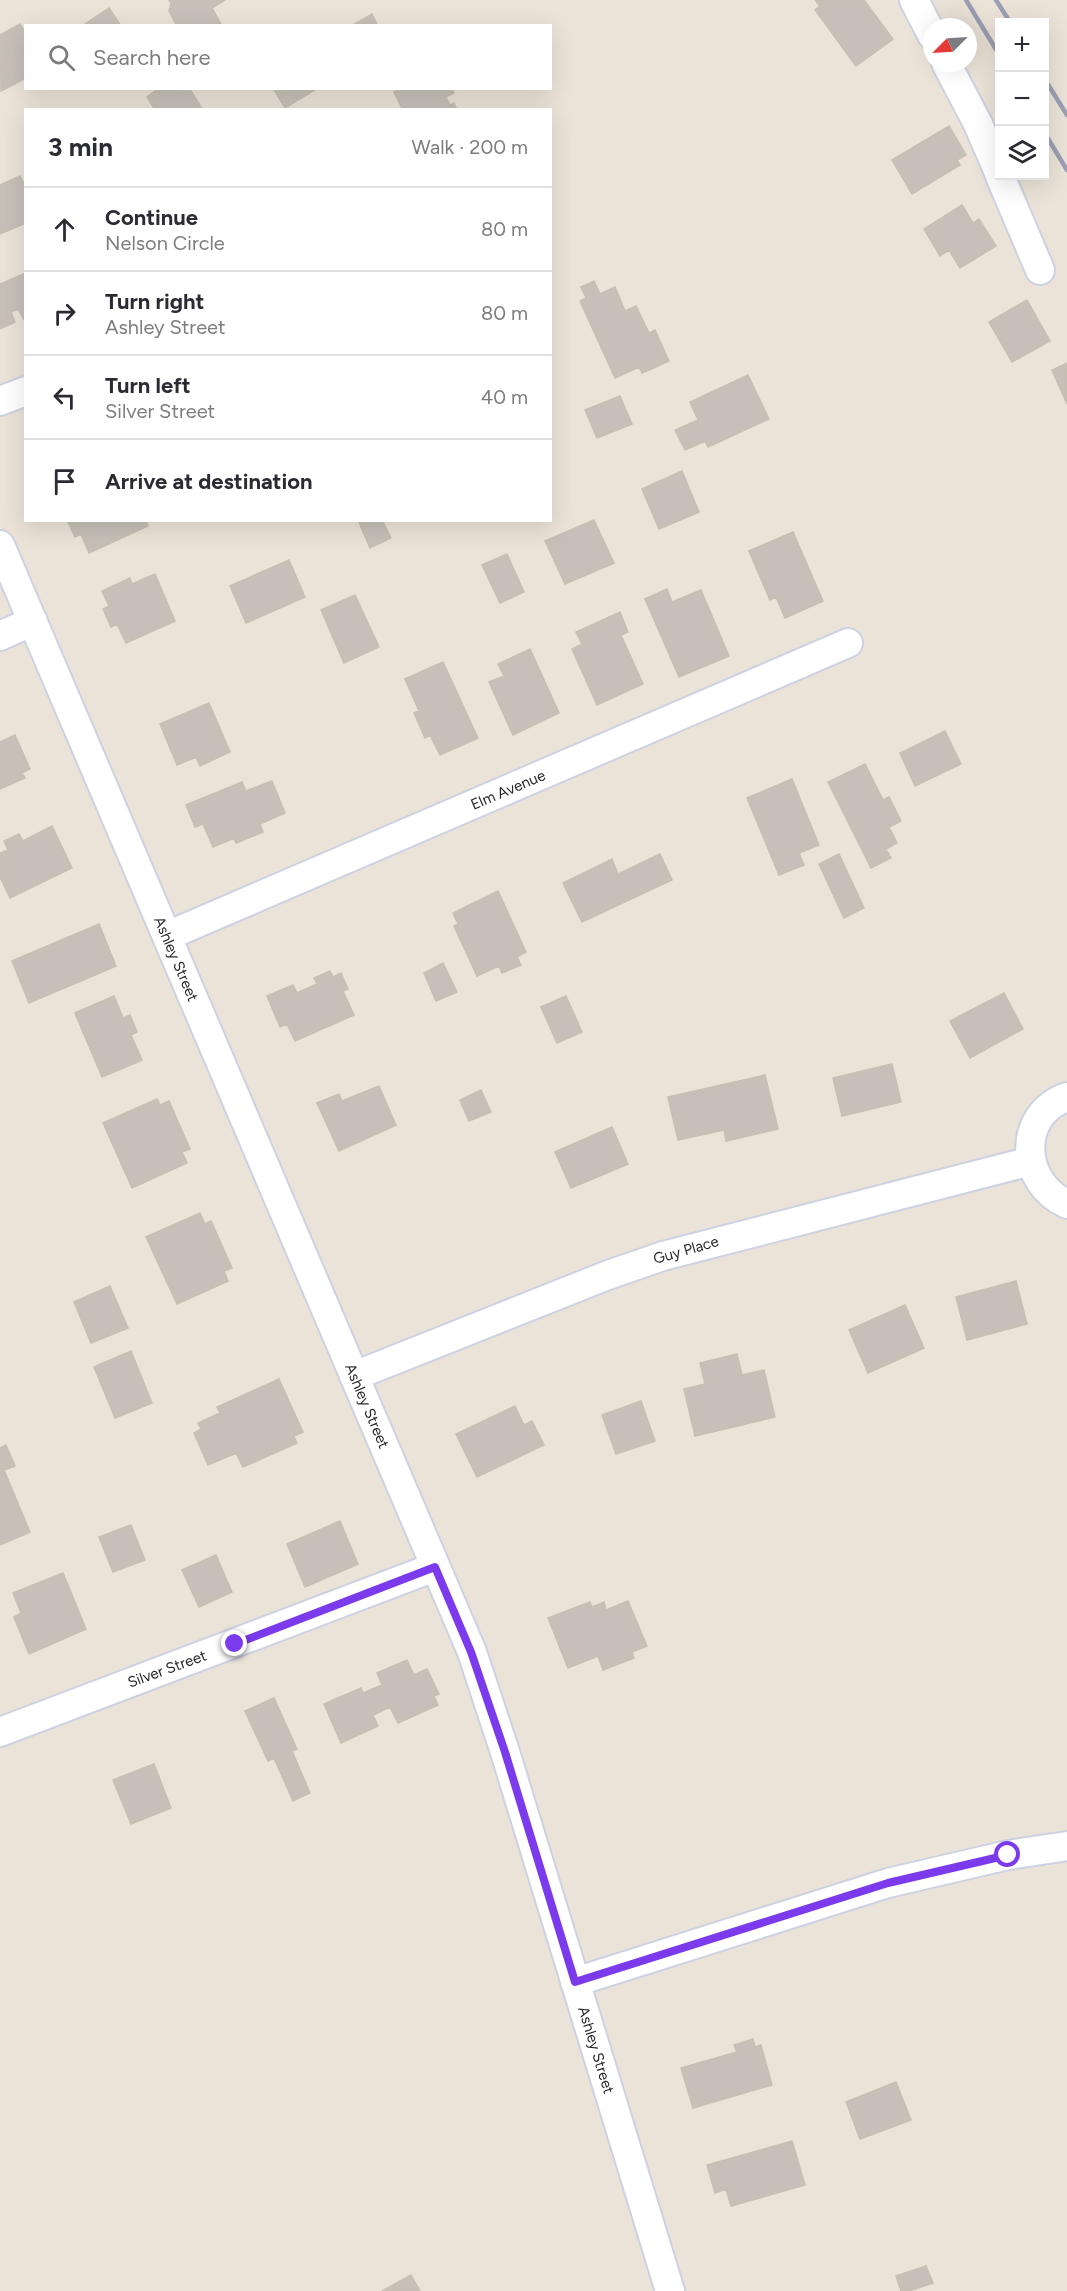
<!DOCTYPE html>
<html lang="en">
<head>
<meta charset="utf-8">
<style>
	body { margin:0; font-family:Figtree,sans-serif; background:#f2f2f3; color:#2b2b33 }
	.controls { position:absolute; right:18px; top:18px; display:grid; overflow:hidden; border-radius:0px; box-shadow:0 6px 24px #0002 }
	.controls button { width:54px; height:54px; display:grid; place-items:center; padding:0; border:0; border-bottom:2px solid #e1e1e2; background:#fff; color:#2b2b33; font:30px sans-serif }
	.compass { position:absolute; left:923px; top:18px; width:54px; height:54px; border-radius:50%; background:#fff; box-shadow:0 6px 24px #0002; rotate:246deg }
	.stop { position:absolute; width:18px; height:18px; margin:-14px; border:4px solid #7c3aed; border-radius:50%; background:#fff }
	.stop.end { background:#7c3aed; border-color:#fff; box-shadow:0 2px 6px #0008 }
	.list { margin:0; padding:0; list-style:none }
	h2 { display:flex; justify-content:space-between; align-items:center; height:78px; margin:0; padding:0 24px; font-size:26px }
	h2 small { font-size:20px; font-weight:400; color:#7c7c81 }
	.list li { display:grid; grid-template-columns:39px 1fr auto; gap:18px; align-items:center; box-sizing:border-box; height:84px; padding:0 24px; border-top:2px solid #e1e1e2 }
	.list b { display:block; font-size:22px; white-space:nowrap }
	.list p { margin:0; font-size:20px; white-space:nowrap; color:#7c7c81 }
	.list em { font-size:20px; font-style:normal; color:#7c7c81 }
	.icon { flex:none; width:33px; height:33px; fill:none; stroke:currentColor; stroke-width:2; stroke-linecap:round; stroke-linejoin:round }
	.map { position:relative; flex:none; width:1067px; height:2291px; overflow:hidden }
	.search { position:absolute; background:#fff; box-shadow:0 6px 24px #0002; left:24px; top:24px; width:528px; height:66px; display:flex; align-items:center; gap:15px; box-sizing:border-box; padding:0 21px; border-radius:0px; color:#7c7c81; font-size:22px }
	.panel { position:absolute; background:#fff; box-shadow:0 6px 24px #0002; left:24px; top:108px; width:528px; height:414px; border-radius:0px }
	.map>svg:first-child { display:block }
</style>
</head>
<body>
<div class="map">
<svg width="1067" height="2291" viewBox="0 0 1067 2291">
	<rect width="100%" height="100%" fill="#ebe3d8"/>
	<path fill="#c6c0b8" stroke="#c6bfb2" stroke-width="1.5" d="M169,0H225L212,8L222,26L176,24L169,11L171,3Z
		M815,0H864L893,39L856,66L815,10L820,6Z
		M109,8L121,26H82Z
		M372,14L378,26H351Z
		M20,24L26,34V78L1,91L0,35Z
		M159,88H189L203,110H155L147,97Z
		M273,88H318L285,108Z
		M401,88H451L454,93L446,97L450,105L454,103L457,110H403L394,92Z
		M949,126L966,155L957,160L960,165L912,194L892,160Z
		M20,176L26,188V223L0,234V185Z
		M962,205L973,223L979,219L996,246L960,268L949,250L940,256L924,229Z
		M26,273V323L18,309L11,312L15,322L0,329V284Z
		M594,281L600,294L615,287L625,311L636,306L649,333L655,330L669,361L642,373L639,367L615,378L580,301L586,298L581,287Z
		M1027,300L1050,341L1012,362L989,322Z
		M1067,363V404L1052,370Z
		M748,375L769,419L708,447L705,441L685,450L675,430L698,420L690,402Z
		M620,396L632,424L597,438L585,410Z
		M682,471L699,512L659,529L642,489Z
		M67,520H145L148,526L89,553L81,534L75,537Z
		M358,520H382L391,538L370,548Z
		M594,520L614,563L565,584L545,541Z
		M793,532L823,601L785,618L776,597L770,600L749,551Z
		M507,554L524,592L500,603L482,565Z
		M289,560L305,597L246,623L230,586Z
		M155,574L175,621L126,643L117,624L111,627L103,609L109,606L102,591L130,578L132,584Z
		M667,589L672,602L701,590L729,656L679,677L645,599Z
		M355,595L379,647L344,663L321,610Z
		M620,612L628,632L621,635L643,684L597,705L572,649L582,644L576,632Z
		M530,649L559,713L513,735L489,682L504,676L498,664Z
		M443,662L478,738L440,755L430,735L425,738L414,713L419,711L405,679Z
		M209,703L230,752L200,766L196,757L177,765L160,724Z
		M945,731L961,764L915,786L900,753Z
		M15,735L30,769L22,773L25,778L0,789V742Z
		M865,764L883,800L889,797L901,821L889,827L897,843L886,849L891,858L871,868L828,782Z
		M792,779L819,845L799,853L804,865L779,875L747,798Z
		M272,781L285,813L260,824L263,832L236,843L234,838L213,847L203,824L195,827L186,805L242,782L246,791Z
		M52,826L72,868L10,898L0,877V853L8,850L4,841L19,834L23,841Z
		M660,854L672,880L582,922L563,883L612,859L618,874Z
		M839,854L864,908L844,918L819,864Z
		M498,891L526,952L517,957L521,965L502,973L499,966L477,976L454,926L458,924L453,913Z
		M99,924L116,966L29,1003L12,961Z
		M443,963L457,992L436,1001L424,973Z
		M330,971L333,977L341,973L348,989L343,991L354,1015L295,1041L287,1024L280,1027L267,996L293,985L297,993L317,984L314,978Z
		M1004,993L1023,1029L970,1058L950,1021Z
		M114,996L123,1018L130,1015L137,1032L131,1035L142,1060L102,1077L75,1013Z
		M566,996L582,1032L557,1043L541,1007Z
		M892,1064L901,1102L842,1116L833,1078Z
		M765,1075L778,1129L726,1141L724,1130L678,1140L668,1097Z
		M379,1086L396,1125L339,1151L317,1103L339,1094L342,1101Z
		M481,1090L491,1112L469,1121L460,1100Z
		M157,1099L160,1105L169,1101L190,1149L182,1152L187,1163L132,1188L103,1123Z
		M612,1127L628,1164L571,1188L555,1152Z
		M200,1213L205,1224L211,1221L232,1268L224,1271L228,1281L177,1304L146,1237Z
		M1016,1281L1027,1324L967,1340L956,1297Z
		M110,1286L128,1328L91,1343L74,1302Z
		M905,1305L924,1348L868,1373L849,1330Z
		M131,1351L152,1403L115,1418L94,1367Z
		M737,1354L742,1375L764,1370L775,1417L695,1436L684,1389L705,1384L700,1363Z
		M279,1379L303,1432L294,1436L297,1443L243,1467L236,1453L208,1465L194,1433L201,1429L198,1423L220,1413L217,1407Z
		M641,1401L655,1441L616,1454L602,1415Z
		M515,1406L524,1425L532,1421L544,1445L477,1477L456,1434Z
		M6,1445L15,1466L4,1470L30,1532L0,1545V1448Z
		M340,1521L358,1564L305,1587L287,1544Z
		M131,1525L145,1560L113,1572L99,1537Z
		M216,1555L232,1592L199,1607L182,1570Z
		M63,1573L86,1629L29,1654L14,1617L21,1613L13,1593Z
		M628,1601L647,1646L632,1652L634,1658L603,1670L598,1656L568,1668L548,1618L590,1602L592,1607L604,1602L606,1610Z
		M407,1660L414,1675L427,1669L439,1694L434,1696L438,1705L398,1723L390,1707L373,1715L378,1726L341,1743L324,1704L361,1688L363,1693L382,1685L377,1673Z
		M274,1698L297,1749L292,1751L310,1793L293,1801L274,1758L268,1761L245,1711Z
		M154,1764L171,1808L131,1824L113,1780Z
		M753,2039L755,2047L761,2045L772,2085L693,2108L681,2068L737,2052L734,2045Z
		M896,2082L911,2120L860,2139L846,2102Z
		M792,2141L805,2185L731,2206L726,2189L715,2193L707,2165Z
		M926,2266L933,2283L909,2291H901L896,2276Z
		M411,2275L420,2291H382Z"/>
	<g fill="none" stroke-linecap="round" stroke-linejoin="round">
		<defs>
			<path id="street" d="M914,0L932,35
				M946,63L978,124L1000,175
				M1000,176L1040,270
				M0,401L26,391
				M0,545L472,1652L505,1752L670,2291
				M0,636L33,621
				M167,936L848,643
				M1067,1097C1016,1115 1020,1183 1067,1204
				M354,1376L608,1275L663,1256L1031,1161
				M0,1732L435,1567
				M575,1982L888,1883L1008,1855L1067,1846"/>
		</defs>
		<use href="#street" stroke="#cdd2e2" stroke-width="32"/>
		<use href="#street" stroke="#fff" stroke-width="28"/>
		<path stroke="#9b9fb3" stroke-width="4.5" d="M966,0L1000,56
			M996,0L1010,22
			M1044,78L1067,115
			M1044,132L1067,170"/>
	</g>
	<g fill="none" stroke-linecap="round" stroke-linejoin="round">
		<path stroke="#7c3aed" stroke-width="8" d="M235,1644L435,1567L471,1652L505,1752L575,1982L888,1883L1008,1855"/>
	</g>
	<g text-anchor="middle" stroke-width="6" stroke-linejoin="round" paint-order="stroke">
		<g font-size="15" fill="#282828" stroke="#fff">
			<text transform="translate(508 790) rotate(-23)" y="5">Elm Avenue</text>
			<text transform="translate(176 959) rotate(67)" y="5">Ashley Street</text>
			<text transform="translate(686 1250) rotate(-16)" y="5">Guy Place</text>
			<text transform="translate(367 1406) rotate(67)" y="5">Ashley Street</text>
			<text transform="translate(167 1669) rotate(-20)" y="5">Silver Street</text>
			<text transform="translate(596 2050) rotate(73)" y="5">Ashley Street</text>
		</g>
	</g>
</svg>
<div class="controls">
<button>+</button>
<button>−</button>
<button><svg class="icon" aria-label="layers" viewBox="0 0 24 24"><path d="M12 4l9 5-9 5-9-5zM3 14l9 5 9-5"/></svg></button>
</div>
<svg class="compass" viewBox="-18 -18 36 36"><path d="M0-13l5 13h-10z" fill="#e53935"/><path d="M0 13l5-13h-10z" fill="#7c7c81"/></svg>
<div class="stop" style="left:1008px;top:1855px"></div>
<div class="stop end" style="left:235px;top:1644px"></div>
<div class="search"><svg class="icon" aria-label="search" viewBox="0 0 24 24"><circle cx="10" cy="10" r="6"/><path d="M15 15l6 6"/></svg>Search here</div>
<section class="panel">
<h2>3 min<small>Walk · 200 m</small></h2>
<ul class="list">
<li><svg class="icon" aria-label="ahead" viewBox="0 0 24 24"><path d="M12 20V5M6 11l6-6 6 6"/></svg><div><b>Continue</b><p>Nelson Circle</p></div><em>80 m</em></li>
<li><svg class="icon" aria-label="right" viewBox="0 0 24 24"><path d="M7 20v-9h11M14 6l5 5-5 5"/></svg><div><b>Turn right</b><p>Ashley Street</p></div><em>80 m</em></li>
<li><svg class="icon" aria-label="left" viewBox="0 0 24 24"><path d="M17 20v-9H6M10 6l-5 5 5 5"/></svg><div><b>Turn left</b><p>Silver Street</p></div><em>40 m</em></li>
<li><svg class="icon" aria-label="arrive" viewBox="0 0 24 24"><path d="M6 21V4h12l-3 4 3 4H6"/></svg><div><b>Arrive at destination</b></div></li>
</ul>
</section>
</div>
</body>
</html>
